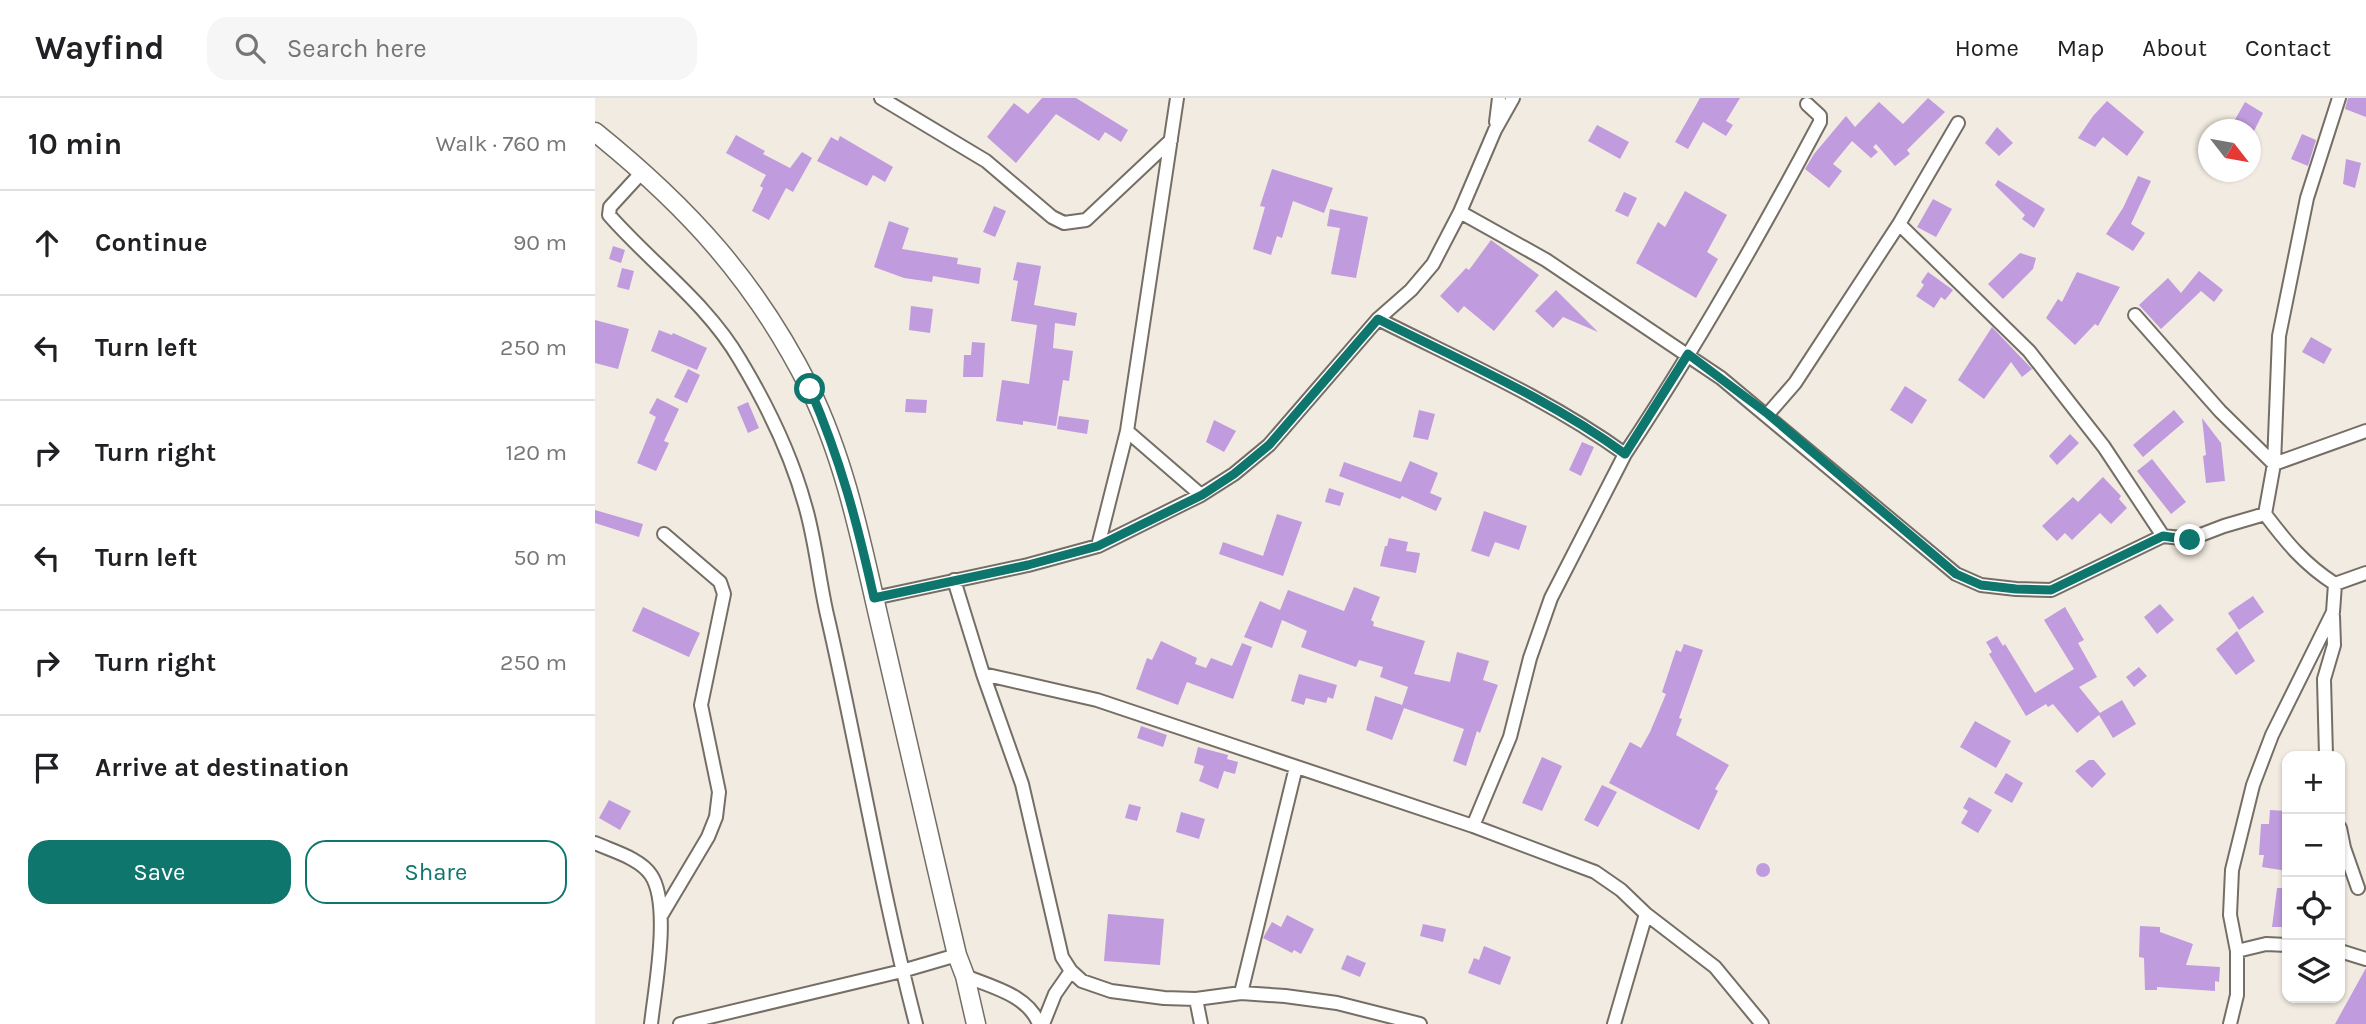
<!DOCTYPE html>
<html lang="en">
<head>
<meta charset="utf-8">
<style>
	body { margin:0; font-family:Karla,sans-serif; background:#f6f6f6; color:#202124 }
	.controls { position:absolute; right:21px; bottom:21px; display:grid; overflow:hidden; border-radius:14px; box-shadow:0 2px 5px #0004 }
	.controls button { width:63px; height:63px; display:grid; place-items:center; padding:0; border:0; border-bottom:2px solid #e0e0e0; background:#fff; color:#202124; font:35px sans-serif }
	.compass { position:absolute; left:1603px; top:21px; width:63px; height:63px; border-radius:50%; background:#fff; box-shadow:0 2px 5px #0004; rotate:121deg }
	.stop { position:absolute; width:21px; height:21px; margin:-16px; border:5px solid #0f766e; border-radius:50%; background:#fff }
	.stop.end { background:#0f766e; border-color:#fff; box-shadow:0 2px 7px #0008 }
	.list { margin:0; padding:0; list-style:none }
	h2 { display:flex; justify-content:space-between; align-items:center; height:91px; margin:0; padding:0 28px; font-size:30px }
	h2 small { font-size:23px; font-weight:400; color:#757577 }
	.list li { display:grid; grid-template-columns:46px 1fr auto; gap:21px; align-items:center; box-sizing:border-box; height:105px; padding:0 28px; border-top:2px solid #e0e0e0 }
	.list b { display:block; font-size:26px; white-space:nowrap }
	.list em { font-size:23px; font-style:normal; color:#757577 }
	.actions { display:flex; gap:14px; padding:21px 28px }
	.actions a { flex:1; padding:16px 0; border:2px solid #0f766e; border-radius:21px; text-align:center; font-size:24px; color:#0f766e }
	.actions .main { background:#0f766e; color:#fff }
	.icon { flex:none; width:38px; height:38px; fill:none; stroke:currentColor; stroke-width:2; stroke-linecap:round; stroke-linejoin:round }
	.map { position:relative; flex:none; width:1771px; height:926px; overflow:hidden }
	header { display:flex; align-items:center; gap:42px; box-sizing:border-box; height:98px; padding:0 35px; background:#fff; border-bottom:2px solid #e0e0e0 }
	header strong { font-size:33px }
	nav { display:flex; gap:38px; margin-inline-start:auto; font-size:24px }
	.search { width:490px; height:63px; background:#f6f6f6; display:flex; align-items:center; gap:18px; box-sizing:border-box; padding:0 24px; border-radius:21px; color:#757577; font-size:26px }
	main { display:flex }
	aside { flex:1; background:#fff }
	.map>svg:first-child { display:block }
</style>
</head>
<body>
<header>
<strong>Wayfind</strong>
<div class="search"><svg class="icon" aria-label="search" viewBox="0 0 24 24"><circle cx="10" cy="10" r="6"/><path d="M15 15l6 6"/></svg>Search here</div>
<nav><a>Home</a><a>Map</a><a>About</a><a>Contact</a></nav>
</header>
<main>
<aside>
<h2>10 min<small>Walk · 760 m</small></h2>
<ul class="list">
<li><svg class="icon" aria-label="ahead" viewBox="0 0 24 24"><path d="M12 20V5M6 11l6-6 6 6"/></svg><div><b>Continue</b></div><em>90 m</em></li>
<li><svg class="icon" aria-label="left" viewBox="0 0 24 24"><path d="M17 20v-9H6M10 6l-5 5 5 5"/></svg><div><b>Turn left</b></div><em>250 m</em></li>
<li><svg class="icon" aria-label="right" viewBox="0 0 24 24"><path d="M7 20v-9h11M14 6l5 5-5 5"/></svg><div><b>Turn right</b></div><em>120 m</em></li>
<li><svg class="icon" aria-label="left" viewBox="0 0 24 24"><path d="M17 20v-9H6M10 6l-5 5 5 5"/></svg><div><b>Turn left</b></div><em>50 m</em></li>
<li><svg class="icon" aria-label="right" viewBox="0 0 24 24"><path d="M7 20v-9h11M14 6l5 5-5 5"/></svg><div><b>Turn right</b></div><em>250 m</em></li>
<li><svg class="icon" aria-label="arrive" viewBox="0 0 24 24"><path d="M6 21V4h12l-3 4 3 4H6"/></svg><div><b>Arrive at destination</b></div></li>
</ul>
<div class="actions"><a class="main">Save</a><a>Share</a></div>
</aside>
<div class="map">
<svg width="1771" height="926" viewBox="0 0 1771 926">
	<rect width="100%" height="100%" fill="#f2ebe1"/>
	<path fill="#c09bdd" d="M447,0H481L533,32L526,44L510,34L504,43L461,16L421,65L392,39L419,5L433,16Z
		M1105,0H1145L1131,23L1138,27L1131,38L1108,24L1093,51L1080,44Z
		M1333,0L1350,14L1312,52L1315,56L1300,68L1281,46L1278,49L1283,54L1276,60L1257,43L1238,66L1247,73L1234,90L1210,71L1219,56L1251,18L1260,29L1284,4L1308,26Z
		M1753,0H1771V19L1750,11Z
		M1512,3L1549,34L1532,58L1508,39L1500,49L1483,40L1498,18Z
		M1650,4L1668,15L1658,35L1656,32L1638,25Z
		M1002,27L1034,44L1025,61L993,43Z
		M1402,29L1418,45L1404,58L1390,45Z
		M1707,36L1721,42L1713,68L1696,61Z
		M141,37L170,53L168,56L195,70L207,54L217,60L198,94L191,90L174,122L157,113L168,90L165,88L171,77L131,55Z
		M245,38L298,69L290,84L278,77L272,88L222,63L236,39L243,43Z
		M1751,61L1766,65L1760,90L1748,86Z
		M677,71L738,90L729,115L698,103L687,140L682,138L676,157L658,151L670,109L665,108Z
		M1543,78L1556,83L1536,126L1550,135L1538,153L1511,136L1528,110Z
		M1403,82L1450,111L1439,130L1427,121L1430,117L1400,87Z
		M1090,93L1132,117L1112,154L1123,161L1101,200L1041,165L1063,124L1070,129Z
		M1029,94L1042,100L1033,119L1020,113Z
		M1338,101L1357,111L1341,139L1322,129Z
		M399,108L411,113L400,139L388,134Z
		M735,111L773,119L761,180L736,176L745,130L732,128Z
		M294,123L314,130L307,151L363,160L362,166L386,170L384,186L338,178L337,184L309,180L279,169Z
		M896,142L944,177L899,233L869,208L863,215L845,198L871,170L874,172Z
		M18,148L30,152L26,165L14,161Z
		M1425,155L1441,160L1438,171L1408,201L1393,186Z
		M422,164L446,168L439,207L482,215L480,228L460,225L458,250L478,253L474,283L468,282L461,328L428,323V327L401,323L407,282L434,286L442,227L416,223L423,183L418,182Z
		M27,170L39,173L34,192L22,189Z
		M1604,173L1628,192L1619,204L1606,193L1566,231L1544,207L1573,180L1586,195Z
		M1333,174L1358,192L1350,202L1346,199L1339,210L1321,198L1329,187L1326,184Z
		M1482,174L1525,189L1503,228L1500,226L1480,247L1451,220L1463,201L1467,204Z
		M961,192L1003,234L968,219L958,230L940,213Z
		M316,208L338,211L335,235L314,232Z
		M0,222L34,231L23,271L0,265Z
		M1397,229L1437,271L1427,279L1416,264L1389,301L1363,282Z
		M64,232L77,237L78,235L112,250L102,272L56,253Z
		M1716,239L1737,251L1729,266L1707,254Z
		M377,244L390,245L388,279H368L369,257H376Z
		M93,271L105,277L92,305L79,299Z
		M1310,288L1332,302L1317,326L1295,312Z
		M62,300L84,311L69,343L74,345L61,373L42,365L61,319L54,315Z
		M311,301L332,302L331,315L310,314Z
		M153,304L164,330L153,335L142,309Z
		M824,312L840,316L833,342L818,339Z
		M1579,312L1589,324L1548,359L1538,347Z
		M464,318L494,322L492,336L462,331Z
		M1607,320L1626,345L1630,383L1611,385L1608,358L1611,357Z
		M619,322L641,333L629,354L611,344Z
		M1475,336L1484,345L1462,367L1454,358Z
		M987,344L999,349L986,378L974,372Z
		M1557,361L1591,404L1576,416L1542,373Z
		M815,363L843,375L835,395L847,400L841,413L807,398L805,401L744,378L749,364L806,384Z
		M1508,379L1526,398L1524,401L1532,410L1516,426L1505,415L1477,442L1470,435L1462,443L1447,428L1478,399L1483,404Z
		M734,390L749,395L745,408L730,404Z
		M0,412L48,426L44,439L0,425Z
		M889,413L932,428L924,452L900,444L894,459L876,453Z
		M682,416L707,424L688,478L624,456L628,444L668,458Z
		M794,440L813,444L811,453L825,455L821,475L785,468L790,448H792Z
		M759,489L785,499L776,522L779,524L778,528L830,543L819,576L855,584L862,554L894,563L888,582L903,587L885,635L882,633L871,668L858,663L869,631L809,610L797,642L771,632L780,598L807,607L813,589L785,579L788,569L764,562L761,569L706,549L712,533L687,522L677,550L649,539L665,503L685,512L693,492L749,513Z
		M1658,498L1669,514L1644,532L1633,515Z
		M1565,506L1579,522L1562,536L1549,519Z
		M48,509L105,535L94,559L37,533Z
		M1470,509L1489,542L1483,545L1502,579L1484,589L1505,615L1527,602L1541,626L1518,640L1504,617L1482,635L1458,606L1453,609L1451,606L1431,618L1394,556L1397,554L1391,544L1402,538L1408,548L1410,546L1440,595L1479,571L1449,522Z
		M1642,533L1660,563L1641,577L1621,551Z
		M566,543L602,560L600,566L611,570L616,560L637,568L647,545L657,549L638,601L592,584L583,607L541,591L552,560L557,562Z
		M1089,546L1108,552L1084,620L1087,621L1081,637L1134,667L1120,691L1123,693L1104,732L1014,685L1035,644L1046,650L1055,634L1071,596L1067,594L1081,552L1086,554Z
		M1544,569L1552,578L1539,589L1531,579Z
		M704,576L742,587L738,601L733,599L731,605L711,600L709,607L696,603Z
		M1380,623L1416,643L1401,670L1365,649Z
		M546,628L572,637L568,649L542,640Z
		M603,649L633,657L632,661L643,664L640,676L629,673L623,691L604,683L609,668L599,665Z
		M947,659L967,668L947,713L927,705Z
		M1494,662H1499L1511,676L1497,690L1480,673Z
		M1411,675L1428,685L1417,705L1399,695Z
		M1007,687L1022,694L1003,729L989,722Z
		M1374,699L1397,712L1383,735L1366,725L1373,713L1368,710Z
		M14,702L36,713L25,732L4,720Z
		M534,706L546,709L542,723L530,720Z
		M1675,712L1692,713V773L1667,769L1669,757H1664L1666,726H1674Z
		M586,714L610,721L604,741L581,734Z
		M1161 772a7 7 0 1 1 14 0a7 7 0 1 1-14 0Z
		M1682,790H1691L1690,829H1677Z
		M513,816L569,821L565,867L509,863Z
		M692,817L719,831L706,856L699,852L697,855L668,840L677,824L686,829Z
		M828,826L851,831L848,844L825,838Z
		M1545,828L1565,829V834L1598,846L1591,867L1625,869L1624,884L1620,883V893L1562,889V892H1550L1549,860L1544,859Z
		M889,848L916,859L905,887L873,875L879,860L884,862Z
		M752,857L771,865L765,879L746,871Z
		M1771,870V926H1740Z"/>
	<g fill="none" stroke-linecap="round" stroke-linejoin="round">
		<defs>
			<path id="minor" d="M286,0L391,63L457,119L469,125L491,122L576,42
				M901,24L904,0
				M48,73L15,109L14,117C57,166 112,205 145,262C172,307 196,356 210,407C221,444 224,484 233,521C264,656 286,792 321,926
				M865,114L951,162L1126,280L1361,476L1386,487L1421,491L1456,492L1568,438L1595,441L1629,428L1670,416
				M1304,126L1434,253L1509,349L1568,438
				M1540,217L1625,313L1679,366L1771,333
				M783,221C866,263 954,301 1030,356C1101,249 1165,137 1225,24V18L1212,6
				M1173,316L1200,285L1304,126L1363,25
				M532,333L606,397
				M503,448L532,333L582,0
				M359,482L388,576L427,686L467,859L476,873L487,883L516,893L569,900L601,901L646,895L690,898L742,905L825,926
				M1740,486C1709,466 1692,445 1670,416L1679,366L1684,238L1712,100L1744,0
				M1740,486L1771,475
				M279,500L433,467L503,448L606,397L639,376L674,347L783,221L816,192L838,166L865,114L900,32L918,0
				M388,576L502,602L878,728L1000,774L1026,792L1051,816L1019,926
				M1731,658L1729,581L1739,547L1738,518
				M878,728L915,639L935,560L956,500L1030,356
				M1745,730L1749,750L1763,790
				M0,745C17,753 45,760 56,777C76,807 60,890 56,926
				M1051,816L1120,869L1167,926
				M66,818L113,739L121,719L124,694L106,607L129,496L125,484L69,436
				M1642,853L1671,846L1692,847
				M1745,853L1771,861
				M370,878C397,889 433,897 444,926
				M646,895L701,669
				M601,901L606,926
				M85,926L307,873L362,857
				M448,926L460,896L476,873
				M1635,926L1642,897V853L1635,817L1637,772L1658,687L1677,637L1738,514L1740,486"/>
			<path id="secondary" d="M0,34C93,109 161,183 215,291C253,369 268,454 288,538C313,645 337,751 362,857L370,878L381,926"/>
		</defs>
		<use href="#minor" stroke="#746e65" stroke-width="16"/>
		<use href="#secondary" stroke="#746e65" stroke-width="21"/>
		<use href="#minor" stroke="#fff" stroke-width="12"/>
		<use href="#secondary" stroke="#fff" stroke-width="18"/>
	</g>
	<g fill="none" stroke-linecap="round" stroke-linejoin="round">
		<path stroke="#0f766e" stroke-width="9" d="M215,291C246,363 262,424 279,500L433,467L503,448L607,397L639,376L674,347L783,221C866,263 955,301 1030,356L1093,256L1173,316L1361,476L1386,487L1421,491L1456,492L1568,438L1595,442"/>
	</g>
</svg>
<div class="controls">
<button>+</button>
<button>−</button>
<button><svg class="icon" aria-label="locate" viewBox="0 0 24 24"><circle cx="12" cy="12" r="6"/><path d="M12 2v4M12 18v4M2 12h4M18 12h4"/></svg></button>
<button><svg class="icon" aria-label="layers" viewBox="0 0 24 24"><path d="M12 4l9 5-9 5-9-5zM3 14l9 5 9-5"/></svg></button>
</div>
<svg class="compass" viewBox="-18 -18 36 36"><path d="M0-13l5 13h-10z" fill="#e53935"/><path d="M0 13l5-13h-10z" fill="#757577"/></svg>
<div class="stop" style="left:215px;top:291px"></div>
<div class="stop end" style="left:1595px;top:442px"></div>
</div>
</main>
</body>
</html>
